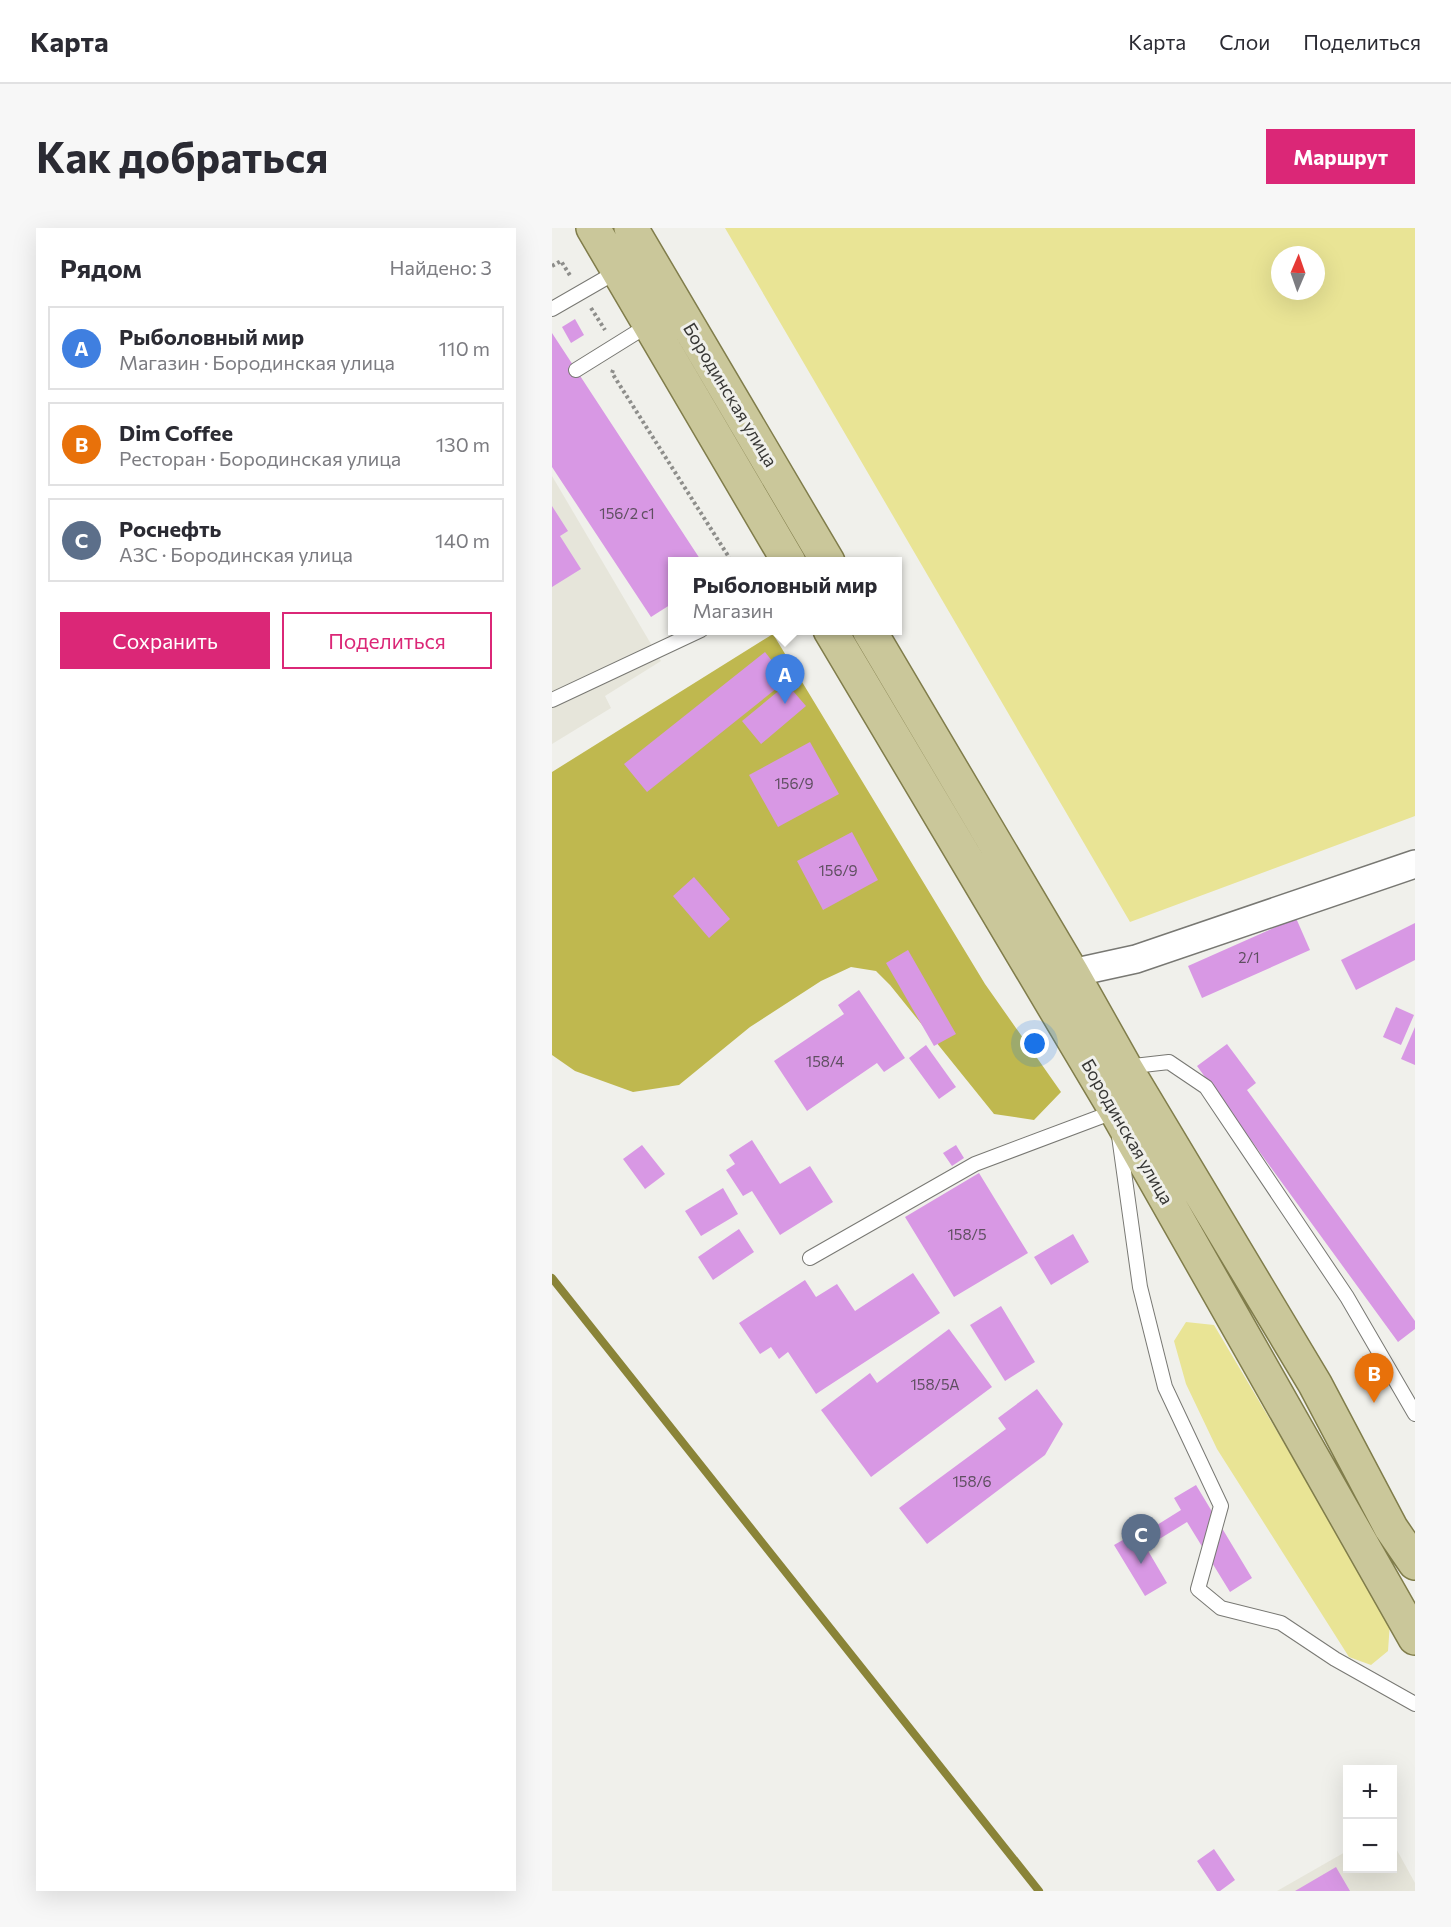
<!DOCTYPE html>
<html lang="ru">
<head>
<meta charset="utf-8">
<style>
	body { margin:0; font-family:Commissioner,sans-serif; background:#f7f7f7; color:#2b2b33 }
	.controls { position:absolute; right:18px; bottom:18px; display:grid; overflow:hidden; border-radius:0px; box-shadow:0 6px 24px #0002 }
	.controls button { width:54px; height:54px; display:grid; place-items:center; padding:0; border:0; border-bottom:2px solid #e1e1e2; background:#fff; color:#2b2b33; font:30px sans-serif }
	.compass { position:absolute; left:719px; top:18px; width:54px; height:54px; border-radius:50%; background:#fff; box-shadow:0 6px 24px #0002; rotate:2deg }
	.you { position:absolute; left:483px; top:816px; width:21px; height:21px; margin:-15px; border:4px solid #fff; border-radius:50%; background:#1a73e8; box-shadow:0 0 0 9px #1a73e833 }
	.badge { display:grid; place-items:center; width:39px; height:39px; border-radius:50%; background:#db2777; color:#fff; font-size:20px; font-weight:700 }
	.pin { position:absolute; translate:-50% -50px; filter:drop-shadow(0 2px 3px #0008) }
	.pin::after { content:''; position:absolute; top:32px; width:21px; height:18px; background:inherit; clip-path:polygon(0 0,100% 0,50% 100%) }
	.popup { position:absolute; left:116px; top:329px; width:234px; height:78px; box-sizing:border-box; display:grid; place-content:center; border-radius:0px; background:#fff; filter:drop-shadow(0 2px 4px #0005); font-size:20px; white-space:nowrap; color:#7c7c81 }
	.popup b { font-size:22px; color:#2b2b33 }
	.popup::after { content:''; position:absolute; left:50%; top:100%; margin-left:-12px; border:12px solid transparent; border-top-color:#fff }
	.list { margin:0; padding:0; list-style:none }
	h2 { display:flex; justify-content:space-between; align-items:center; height:78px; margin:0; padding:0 24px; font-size:26px }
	h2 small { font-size:20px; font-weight:400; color:#7c7c81 }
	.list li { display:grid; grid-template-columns:39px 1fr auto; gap:18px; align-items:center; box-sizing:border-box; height:84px; margin:0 12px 12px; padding:0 12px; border:2px solid #e1e1e2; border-radius:0px }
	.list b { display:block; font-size:22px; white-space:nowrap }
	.list p { margin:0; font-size:20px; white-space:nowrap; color:#7c7c81 }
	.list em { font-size:20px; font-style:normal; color:#7c7c81 }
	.actions { display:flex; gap:12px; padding:18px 24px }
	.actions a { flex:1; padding:14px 0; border:2px solid #db2777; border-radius:0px; text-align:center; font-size:21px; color:#db2777 }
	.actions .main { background:#db2777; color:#fff }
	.map { position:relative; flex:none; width:863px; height:1663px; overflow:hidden; border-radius:0px }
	header { display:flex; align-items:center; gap:36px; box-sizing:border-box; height:84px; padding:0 30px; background:#fff; border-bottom:2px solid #e1e1e2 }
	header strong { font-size:28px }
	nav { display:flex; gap:33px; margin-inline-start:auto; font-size:21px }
	.intro { display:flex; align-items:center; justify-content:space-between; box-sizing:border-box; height:144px; padding:0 36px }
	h1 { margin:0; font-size:42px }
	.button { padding:15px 27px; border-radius:0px; background:#db2777; color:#fff; font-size:21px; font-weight:700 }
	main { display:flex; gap:36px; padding:0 36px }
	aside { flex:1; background:#fff; border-radius:0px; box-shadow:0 6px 24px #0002 }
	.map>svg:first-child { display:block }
</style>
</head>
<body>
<header>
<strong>Карта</strong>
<nav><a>Карта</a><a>Слои</a><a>Поделиться</a></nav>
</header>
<div class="intro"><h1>Как добраться</h1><a class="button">Маршрут</a></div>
<main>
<aside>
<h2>Рядом<small>Найдено: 3</small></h2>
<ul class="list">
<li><span class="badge" style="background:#3f7fe0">A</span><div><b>Рыболовный мир</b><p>Магазин · Бородинская улица</p></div><em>110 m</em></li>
<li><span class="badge" style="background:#e8710a">B</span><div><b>Dim Coffee</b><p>Ресторан · Бородинская улица</p></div><em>130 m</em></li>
<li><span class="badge" style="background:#5c6f8a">C</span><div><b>Роснефть</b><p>АЗС · Бородинская улица</p></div><em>140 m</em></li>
</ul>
<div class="actions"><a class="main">Сохранить</a><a>Поделиться</a></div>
</aside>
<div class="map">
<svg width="863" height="1663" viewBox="0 0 863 1663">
	<rect width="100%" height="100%" fill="#f0f0eb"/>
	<path fill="#e6e5da" d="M0,248L109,433L53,468L59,480L0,516Z
		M841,1615L863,1655V1663H725L795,1623L796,1640H840Z"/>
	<path fill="#e9e495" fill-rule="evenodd" d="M173,0H863V588L578,694ZM728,27H764V63H728Z
		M634,1094L662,1097L838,1394L836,1423L819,1437L797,1429L665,1221L634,1156L622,1113Z"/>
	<path fill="#bfb84f" d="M221,406L433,756L509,864L482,892L442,886L338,757L324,743L299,739L269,753L198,799L127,857L81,864L23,843L0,827V544Z"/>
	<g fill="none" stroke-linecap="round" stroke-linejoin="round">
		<path stroke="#8a8438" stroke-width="8" d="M0,1050L487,1663"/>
	</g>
	<path fill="#d898e4" d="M23,91L32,107L19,115L10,99Z
		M0,105L150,334H121V375L99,389L0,239Z
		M0,278L16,303L8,308L29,341L0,359Z
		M213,424L235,452L95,564L72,536Z
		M235,456L254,478L209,516L190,493Z
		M258,514L287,566L226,599L197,547Z
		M300,604L326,652L271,682L245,633Z
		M142,649L178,691L157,710L121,668Z
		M744,690L758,722L650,770L636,738Z
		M863,695V732L804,762L789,732Z
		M356,722L404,806L382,818L334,735Z
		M307,762L353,830L332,844L325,835L255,883L222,833L292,786L286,777Z
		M844,779L862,787L849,817L831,809Z
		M863,799V837L849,831Z
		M675,816L704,855L695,862L863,1093V1101L846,1114L645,838Z
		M374,817L404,859L387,871L357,830Z
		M200,912L228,956L258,938L281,974L228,1007L200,963L191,968L174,942L183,936L177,927Z
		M90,917L113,946L93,961L71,931Z
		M404,917L412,930L400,938L391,925Z
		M427,945L476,1025L402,1069L353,989Z
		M171,960L186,986L149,1008L133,983Z
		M187,1001L202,1024L161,1052L146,1029Z
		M521,1006L537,1034L499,1057L482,1029Z
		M361,1045L388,1085L264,1166L236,1124L227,1131L219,1119L208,1126L187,1095L253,1052L264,1069L285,1056L303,1083Z
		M449,1078L483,1134L453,1153L418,1097Z
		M397,1101L440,1159L319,1249L269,1182L318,1145L325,1155Z
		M485,1161L511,1196L493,1227L375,1316L347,1280L454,1201L446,1190Z
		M644,1257L700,1350L678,1364L635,1294L596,1318L589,1307L629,1282L622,1270Z
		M585,1304L615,1355L593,1368L562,1317Z
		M662,1621L683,1652L668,1663H665L645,1633Z
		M784,1639L798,1663H743Z"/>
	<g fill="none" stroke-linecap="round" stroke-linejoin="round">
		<defs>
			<path id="service" d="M0,81L66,43
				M24,142L98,96
				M0,472L149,402
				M573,839L617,834L654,859L795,1069L863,1186
				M567,908L588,1059L613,1159L669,1278L646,1361L669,1380L729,1395L783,1431L863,1476
				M258,1030L423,936L564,883"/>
			<path id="minor" d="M520,745L584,731L863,636"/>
			<path id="primary" d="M41,0L237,334
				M79,0L276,334
				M278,402L564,883L863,1410
				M317,402L520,745L573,839L763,1156L839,1300L863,1335"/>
		</defs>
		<use href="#service" stroke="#787873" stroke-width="16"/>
		<use href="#minor" stroke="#787873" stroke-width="30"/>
		<use href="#primary" stroke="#807d4b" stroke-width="36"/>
		<path stroke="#8e8e8b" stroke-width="4" stroke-dasharray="3 3" stroke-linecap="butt" d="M0,38L9,33L19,49
			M39,80L53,102
			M61,142L60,145L180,334"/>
		<use href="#service" stroke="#fff" stroke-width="14"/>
		<use href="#minor" stroke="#fff" stroke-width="27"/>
		<use href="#primary" stroke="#cac79a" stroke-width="33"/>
	</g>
	<g text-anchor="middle" stroke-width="6" stroke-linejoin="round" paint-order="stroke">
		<g font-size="15" fill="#5f4f61">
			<text x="75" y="291">156/2 с1</text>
			<text x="242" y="561">156/9</text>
			<text x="286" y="648">156/9</text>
			<text x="697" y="735">2/1</text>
			<text x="273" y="839">158/4</text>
			<text x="415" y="1012">158/5</text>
			<text x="383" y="1162">158/5А</text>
			<text x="420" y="1259">158/6</text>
		</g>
		<g font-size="18" fill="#373735" stroke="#f0f0eb">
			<text transform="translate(178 167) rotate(59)" y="6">Бородинская улица</text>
			<text transform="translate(575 904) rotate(60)" y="6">Бородинская улица</text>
		</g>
	</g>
</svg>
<div class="controls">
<button>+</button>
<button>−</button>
</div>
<svg class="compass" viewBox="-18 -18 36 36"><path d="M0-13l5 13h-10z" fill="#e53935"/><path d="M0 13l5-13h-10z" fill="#7c7c81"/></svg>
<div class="you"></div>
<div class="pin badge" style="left:233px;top:476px;background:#3f7fe0">A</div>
<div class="popup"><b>Рыболовный мир</b>Магазин</div>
<div class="pin badge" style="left:822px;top:1175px;background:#e8710a">B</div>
<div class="pin badge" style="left:589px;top:1336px;background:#5c6f8a">C</div>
</div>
</main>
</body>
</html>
